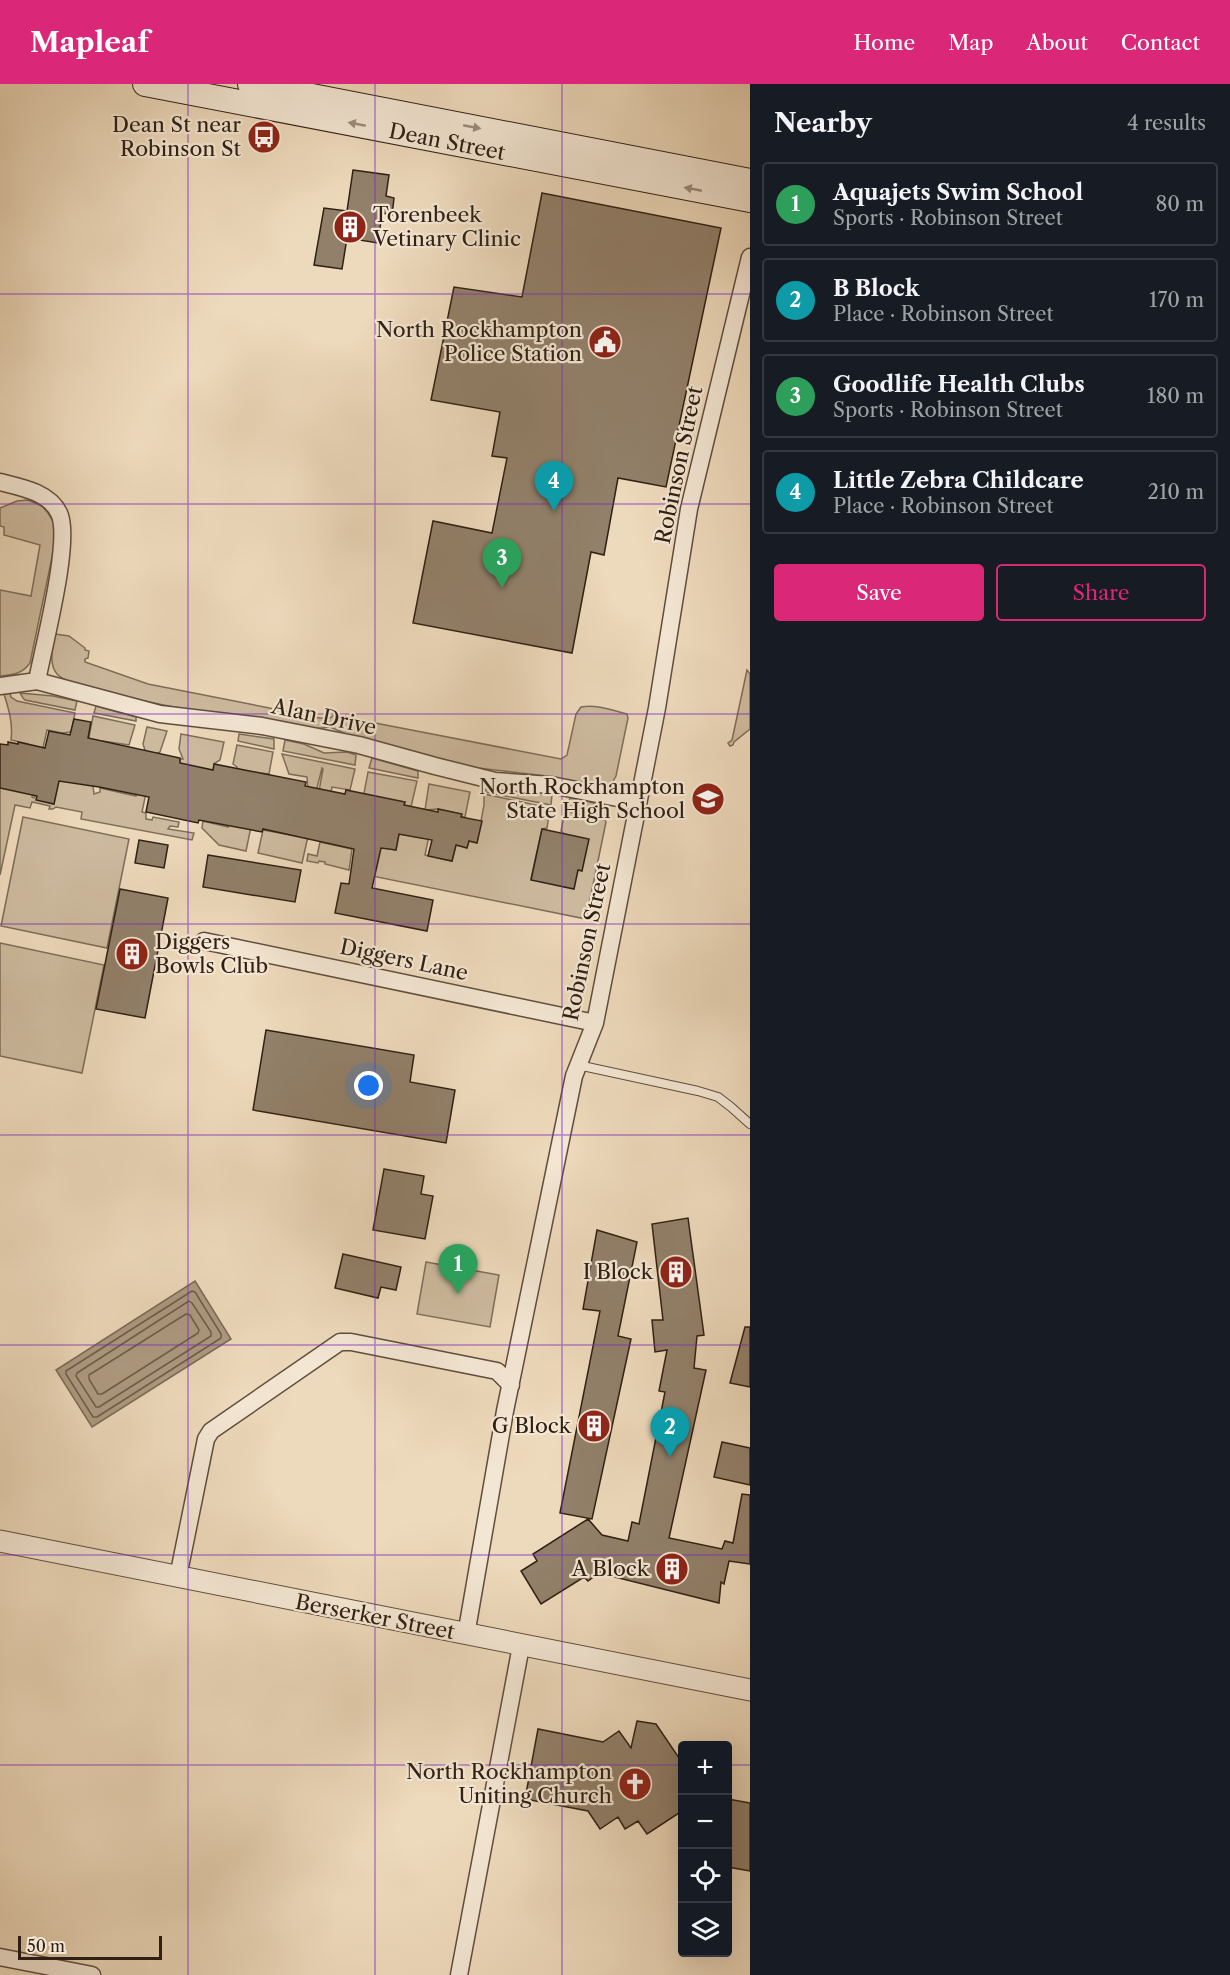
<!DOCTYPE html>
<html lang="en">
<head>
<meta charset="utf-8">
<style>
	body { margin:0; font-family:"Libre Caslon Text",serif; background:#20242c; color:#f1f3f6 }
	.controls { position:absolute; right:18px; bottom:18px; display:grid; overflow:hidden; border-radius:6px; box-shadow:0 6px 24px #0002 }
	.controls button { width:54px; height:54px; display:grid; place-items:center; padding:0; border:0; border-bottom:2px solid #363941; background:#171b24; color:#f1f3f6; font:30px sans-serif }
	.scale { position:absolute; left:18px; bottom:15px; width:144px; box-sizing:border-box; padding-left:6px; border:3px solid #302013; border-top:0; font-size:16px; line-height:21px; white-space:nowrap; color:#302013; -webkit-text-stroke:4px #f3e6d3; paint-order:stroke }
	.you { position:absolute; left:369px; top:1002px; width:21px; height:21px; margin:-15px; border:4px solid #fff; border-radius:50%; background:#1a73e8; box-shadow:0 0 0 9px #1a73e833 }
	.badge { display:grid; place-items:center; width:39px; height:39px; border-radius:50%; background:#db2777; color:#fff; font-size:20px; font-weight:700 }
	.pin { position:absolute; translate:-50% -50px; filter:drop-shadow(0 2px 3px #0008) }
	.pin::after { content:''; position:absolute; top:32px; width:21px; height:18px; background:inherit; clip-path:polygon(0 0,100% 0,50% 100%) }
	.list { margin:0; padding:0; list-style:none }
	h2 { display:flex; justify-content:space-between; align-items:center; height:78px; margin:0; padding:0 24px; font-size:26px }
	h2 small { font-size:20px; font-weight:400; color:#9ea1a6 }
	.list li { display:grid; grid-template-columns:39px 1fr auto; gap:18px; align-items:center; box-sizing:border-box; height:84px; margin:0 12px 12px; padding:0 12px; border:2px solid #363941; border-radius:6px }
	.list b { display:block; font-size:22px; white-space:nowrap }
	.list p { margin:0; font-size:20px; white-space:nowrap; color:#9ea1a6 }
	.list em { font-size:20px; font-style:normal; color:#9ea1a6 }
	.actions { display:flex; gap:12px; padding:18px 24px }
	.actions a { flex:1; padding:14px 0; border:2px solid #db2777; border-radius:6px; text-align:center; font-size:21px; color:#db2777 }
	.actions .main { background:#db2777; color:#fff }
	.icon { flex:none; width:33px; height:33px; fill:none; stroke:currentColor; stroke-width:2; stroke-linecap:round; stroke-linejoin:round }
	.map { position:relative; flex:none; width:750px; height:1891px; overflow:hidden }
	header { display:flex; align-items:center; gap:36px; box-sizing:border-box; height:84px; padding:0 30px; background:#db2777; color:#fff }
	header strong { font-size:28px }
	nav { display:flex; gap:33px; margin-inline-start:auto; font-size:21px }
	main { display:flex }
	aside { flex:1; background:#171b24 }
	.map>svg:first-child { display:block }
</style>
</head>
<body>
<header>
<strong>Mapleaf</strong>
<nav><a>Home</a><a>Map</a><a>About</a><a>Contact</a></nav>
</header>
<main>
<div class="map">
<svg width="750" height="1891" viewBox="0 0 750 1891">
	<rect width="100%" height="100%" fill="#edd9bb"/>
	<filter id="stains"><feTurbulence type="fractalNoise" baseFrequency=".00333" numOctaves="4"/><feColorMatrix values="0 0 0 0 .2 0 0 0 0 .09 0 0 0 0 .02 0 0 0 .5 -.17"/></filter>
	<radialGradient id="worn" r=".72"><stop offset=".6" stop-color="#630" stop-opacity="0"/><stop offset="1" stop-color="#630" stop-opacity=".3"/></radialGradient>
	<path fill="#cdba9e" stroke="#7e6d58" stroke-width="1.5" d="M28,416L42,422L48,429L54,439L55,459L30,579C22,590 13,591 0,592V506L31,512L40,461L4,451V443L0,442V424L17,417Z
		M55,550L69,552L85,564V566L89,567L88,574L85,575V578L148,600L320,634H330L334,631L561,675L567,671L576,630L581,623C596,620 612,626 627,630L628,634L616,692L612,699L601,703L546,692L478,684L351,652L330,643L313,645C240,634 167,625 96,605C83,601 66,599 57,590C48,580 53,562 55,550Z
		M747,586L750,590V645L734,658L733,661L730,662L728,659L732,656Z
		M10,609L11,613L17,617L75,629L71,648L62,649L47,646L32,713L34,714L36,706H39L37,716L54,720L57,696L88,659L93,632L135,641L129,661L103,657L93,702L94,710L100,708V704L136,712L145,666L143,660L147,643L167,647L160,668L154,671L142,728L146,729V735L152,736L153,733L179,738L178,743L170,742L168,745L194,749L192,756L81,735L82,728L56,723L53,725H49L50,722L32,718L30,724L15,721L0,791V704L28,660L11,656C13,639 9,626 4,610Z
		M20,609L53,612L77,617L75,626L25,616L23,614Z
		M96,622L136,633V637L94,629Z
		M181,650L224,658L220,676L215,679L212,691L179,679L180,675H183L179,665Z
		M239,650L274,655V665L238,657Z
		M285,656L304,660L324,669L347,668L356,671L355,681L283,667Z
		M237,661L273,668L269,690L262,689L246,767L219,761L202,744L203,737L228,743L237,683L233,680Z
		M282,670L355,685L350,706L332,703L331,708L319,707L323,685L322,684L316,708L308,707L307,693L289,690Z
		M372,674L418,687V694L369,684Z
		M368,688L417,697L411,723L404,721L405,718L381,714L377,781L380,763L396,766L399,750L421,754L427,727L434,728L425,771L452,777L456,761L467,763L469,757L477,758L484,721V710L550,724L547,744L542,745L531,795L564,750L561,747L565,727L605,736L606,738L586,835L362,790L364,709Z
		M429,700L470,708L465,733H461V730L438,725L425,726Z
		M488,702L552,710L551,721L485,708Z
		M570,714C584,717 603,717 608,732L566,724Z
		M23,733L129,755L107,864L1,842Z
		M311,739L302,779L258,769L263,746L296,752L297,749Z
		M320,758L352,765L349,786L325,780V778L319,777L318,779L307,777L308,770L317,772Z
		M0,859L104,881L82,989L0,972Z
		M426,1178L499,1191L490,1243L417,1230Z"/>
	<path fill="#ad9a82" stroke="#7b6956" stroke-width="1.5" d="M195,1197L231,1255L92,1343L56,1286Z"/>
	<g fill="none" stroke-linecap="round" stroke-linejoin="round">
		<path stroke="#6e5d4a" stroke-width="1.5" d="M192,1207L195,1208L221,1250V1254L97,1333H93L66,1290V1287Z
			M189,1217L192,1219L211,1248V1252L99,1323H96L76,1292L77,1289Z
			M186,1230L190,1231L199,1246L198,1249L102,1310H98L89,1295V1291Z"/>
	</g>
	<path fill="#92806a" stroke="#302013" stroke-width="1.5" d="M353,86L389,91L386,112L394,114L392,131L382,129L378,159L347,154L342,185L314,181L324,124L347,127Z
		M542,109L721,144L666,403L618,394L604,471L591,468L572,569L413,539L433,437L492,449L507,374L492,372L500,328L431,316L454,203L522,213Z
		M74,635L91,638L88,654L180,674V679L213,686L214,680L306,698L305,702L345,710L346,706L405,718L404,721L438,728V725L462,730L461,733L482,737L477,759L469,757L467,764L456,761L452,777L428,772L432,756L399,750L396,766L381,764L372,804L433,816L427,847L335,829L341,799L349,800L354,765L263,745L262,748L199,736L198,739L146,728L149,713L99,703L59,697L54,720L36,716L37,712L0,704V660L8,661V658L18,660V658L45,664L49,647L70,651Z
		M542,745L589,755L582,787L578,786L574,805L531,796Z
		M139,756L168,761L164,784L135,779Z
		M208,771L301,786L295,818L203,803Z
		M120,805L168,814L145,934L96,925Z
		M266,946L414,971L410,998L455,1006L446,1059L253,1026Z
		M384,1085L424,1092L421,1110L433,1112L425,1155L373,1146Z
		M688,1134L704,1251L697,1252L694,1284L706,1286L669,1454L722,1465L725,1457L733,1459L742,1410L750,1411V1480L729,1477L724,1500L721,1498L719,1519L599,1489L588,1497L584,1493L541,1520L521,1487L537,1477L533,1470L588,1435L602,1451L628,1457L632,1438L639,1440L665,1308L659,1307L667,1266L655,1268L652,1236H663L652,1140Z
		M597,1146L637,1158L618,1252L631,1255L592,1435L560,1429L600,1227L583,1225Z
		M343,1170L401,1183L396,1206L381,1203L378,1214L335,1204Z
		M745,1243H750V1303L730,1299Z
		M722,1358L750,1364V1401L714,1393Z
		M637,1637L656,1640L679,1674H682V1727L647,1750L638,1737L625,1745L618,1733L600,1745L588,1727L525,1715L538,1645L603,1658L619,1647L631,1664Z
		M728,1715L750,1719V1787L728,1783Z"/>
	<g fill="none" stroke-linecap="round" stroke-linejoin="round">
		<defs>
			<path id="service" d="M578,981L698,1007L718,1013L731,1023L750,1040"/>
			<path id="minor" d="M0,398C20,403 49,408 59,429C72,456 43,564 37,597
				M0,602L37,597L160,630L262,642L359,661L435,682L495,697L551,701L638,718
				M204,857L595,939
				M178,1493L206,1355L211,1347L340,1258H351L497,1287L511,1301
				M466,1551L505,1327L574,992L595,939L657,624L689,425L750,173
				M0,1873L92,1891
				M459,1891L521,1562"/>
			<path id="tertiary" d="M0,1457L750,1606"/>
			<path id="secondary" d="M145,0L750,116
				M250,0L750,97"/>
		</defs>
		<use href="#service" stroke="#5f4e3d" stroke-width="10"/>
		<use href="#minor" stroke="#5f4e3d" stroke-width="19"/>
		<use href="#tertiary" stroke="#5f4e3d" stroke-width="23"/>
		<use href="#secondary" stroke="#302013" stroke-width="26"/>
		<use href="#service" stroke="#f3e6d3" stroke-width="8"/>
		<use href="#minor" stroke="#f3e6d3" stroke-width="16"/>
		<use href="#tertiary" stroke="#f3e6d3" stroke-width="21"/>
		<use href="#secondary" stroke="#f3e6d3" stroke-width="24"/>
	</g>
	<defs><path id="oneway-solid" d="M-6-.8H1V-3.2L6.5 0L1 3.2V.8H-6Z" transform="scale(1.5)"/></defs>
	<g fill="#9b8d7d">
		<use href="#oneway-solid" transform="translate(357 40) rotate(-169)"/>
		<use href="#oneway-solid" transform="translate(472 43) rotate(11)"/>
		<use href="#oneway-solid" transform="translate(693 105) rotate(-169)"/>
	</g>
	<path fill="none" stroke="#7b2cbf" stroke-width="1.5" stroke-opacity="0.55" d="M188,0V1891M375,0V1891M562,0V1891M0,210H750M0,420H750M0,630H750M0,840H750M0,1051H750M0,1261H750M0,1471H750M0,1681H682M728,1681H750"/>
	<defs>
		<symbol id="bus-disc" viewBox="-11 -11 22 22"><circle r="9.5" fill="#8f2418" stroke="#f3e6d3"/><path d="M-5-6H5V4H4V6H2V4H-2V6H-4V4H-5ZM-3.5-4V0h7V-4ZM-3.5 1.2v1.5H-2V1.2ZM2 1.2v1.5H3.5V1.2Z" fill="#fff"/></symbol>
		<symbol id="building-disc" viewBox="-11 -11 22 22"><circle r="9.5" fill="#8f2418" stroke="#f3e6d3"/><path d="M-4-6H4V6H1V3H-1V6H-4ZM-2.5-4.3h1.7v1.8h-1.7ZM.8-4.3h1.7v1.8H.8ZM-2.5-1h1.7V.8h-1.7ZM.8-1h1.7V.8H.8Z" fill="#fff"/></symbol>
		<symbol id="civic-disc" viewBox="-11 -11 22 22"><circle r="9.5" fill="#8f2418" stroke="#f3e6d3"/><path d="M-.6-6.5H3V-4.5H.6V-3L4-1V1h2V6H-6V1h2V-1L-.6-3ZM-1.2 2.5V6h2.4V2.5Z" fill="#fff"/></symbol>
		<symbol id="school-disc" viewBox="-11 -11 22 22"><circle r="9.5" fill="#8f2418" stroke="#f3e6d3"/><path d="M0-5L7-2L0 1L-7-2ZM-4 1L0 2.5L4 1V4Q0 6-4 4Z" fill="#fff"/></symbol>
		<symbol id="church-disc" viewBox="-11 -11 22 22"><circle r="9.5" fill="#8f2418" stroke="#f3e6d3"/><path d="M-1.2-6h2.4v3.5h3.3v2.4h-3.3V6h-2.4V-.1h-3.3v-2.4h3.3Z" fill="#fff"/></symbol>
	</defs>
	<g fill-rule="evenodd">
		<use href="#bus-disc" x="245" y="34" width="38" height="38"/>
		<use href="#building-disc" x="331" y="124" width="38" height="38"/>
		<use href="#civic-disc" x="586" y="239" width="38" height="38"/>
		<use href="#school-disc" x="689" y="696" width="38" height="38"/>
		<use href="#building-disc" x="113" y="851" width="38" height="38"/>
		<use href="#building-disc" x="657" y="1169" width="38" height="38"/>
		<use href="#building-disc" x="575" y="1323" width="38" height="38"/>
		<use href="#building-disc" x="653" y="1466" width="38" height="38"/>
		<use href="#church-disc" x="616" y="1681" width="38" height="38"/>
	</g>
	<g text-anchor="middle" stroke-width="4.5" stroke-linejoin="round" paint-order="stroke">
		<g font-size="21" fill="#302013" stroke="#f3e6d3" text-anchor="end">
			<text x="241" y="48">Dean St near<tspan x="241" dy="24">Robinson St</tspan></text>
			<text x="373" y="138" text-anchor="start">Torenbeek<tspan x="373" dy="24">Vetinary Clinic</tspan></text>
			<text x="582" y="253">North Rockhampton<tspan x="582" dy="24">Police Station</tspan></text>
			<text x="685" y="710">North Rockhampton<tspan x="685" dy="24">State High School</tspan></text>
			<text x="155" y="865" text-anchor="start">Diggers<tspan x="155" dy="24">Bowls Club</tspan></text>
			<text x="653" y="1195">I Block</text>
			<text x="571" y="1349">G Block</text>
			<text x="649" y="1492">A Block</text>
			<text x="612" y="1695">North Rockhampton<tspan x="612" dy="24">Uniting Church</tspan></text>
		</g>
		<g font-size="21" fill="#302013" stroke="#f3e6d3">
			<text transform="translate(447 58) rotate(11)" y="7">Dean Street</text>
			<text transform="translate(679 381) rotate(-78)" y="7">Robinson Street</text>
			<text transform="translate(324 633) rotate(12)" y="7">Alan Drive</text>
			<text transform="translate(587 858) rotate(-78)" y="7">Robinson Street</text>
			<text transform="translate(404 876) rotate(12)" y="7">Diggers Lane</text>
			<text transform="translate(375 1533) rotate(11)" y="7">Berserker Street</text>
		</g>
	</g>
	<rect width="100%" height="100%" filter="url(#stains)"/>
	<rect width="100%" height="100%" fill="url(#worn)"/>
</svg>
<div class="controls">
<button>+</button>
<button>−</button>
<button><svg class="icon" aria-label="locate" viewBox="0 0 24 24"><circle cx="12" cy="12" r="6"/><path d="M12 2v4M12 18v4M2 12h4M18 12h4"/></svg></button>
<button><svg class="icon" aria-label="layers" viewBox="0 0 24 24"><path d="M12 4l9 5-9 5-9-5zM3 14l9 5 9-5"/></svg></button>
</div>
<div class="scale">50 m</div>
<div class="you"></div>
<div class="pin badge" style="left:458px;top:1210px;background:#2e9e5b">1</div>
<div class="pin badge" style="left:670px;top:1373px;background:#0f9aa8">2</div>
<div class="pin badge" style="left:502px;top:504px;background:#2e9e5b">3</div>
<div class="pin badge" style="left:554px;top:427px;background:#0f9aa8">4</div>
</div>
<aside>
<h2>Nearby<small>4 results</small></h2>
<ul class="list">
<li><span class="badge" style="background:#2e9e5b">1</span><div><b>Aquajets Swim School</b><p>Sports · Robinson Street</p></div><em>80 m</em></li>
<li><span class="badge" style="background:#0f9aa8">2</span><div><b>B Block</b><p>Place · Robinson Street</p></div><em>170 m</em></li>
<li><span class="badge" style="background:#2e9e5b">3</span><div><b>Goodlife Health Clubs</b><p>Sports · Robinson Street</p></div><em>180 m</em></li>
<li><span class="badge" style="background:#0f9aa8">4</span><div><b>Little Zebra Childcare</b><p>Place · Robinson Street</p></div><em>210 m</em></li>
</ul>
<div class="actions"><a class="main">Save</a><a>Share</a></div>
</aside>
</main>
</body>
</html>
